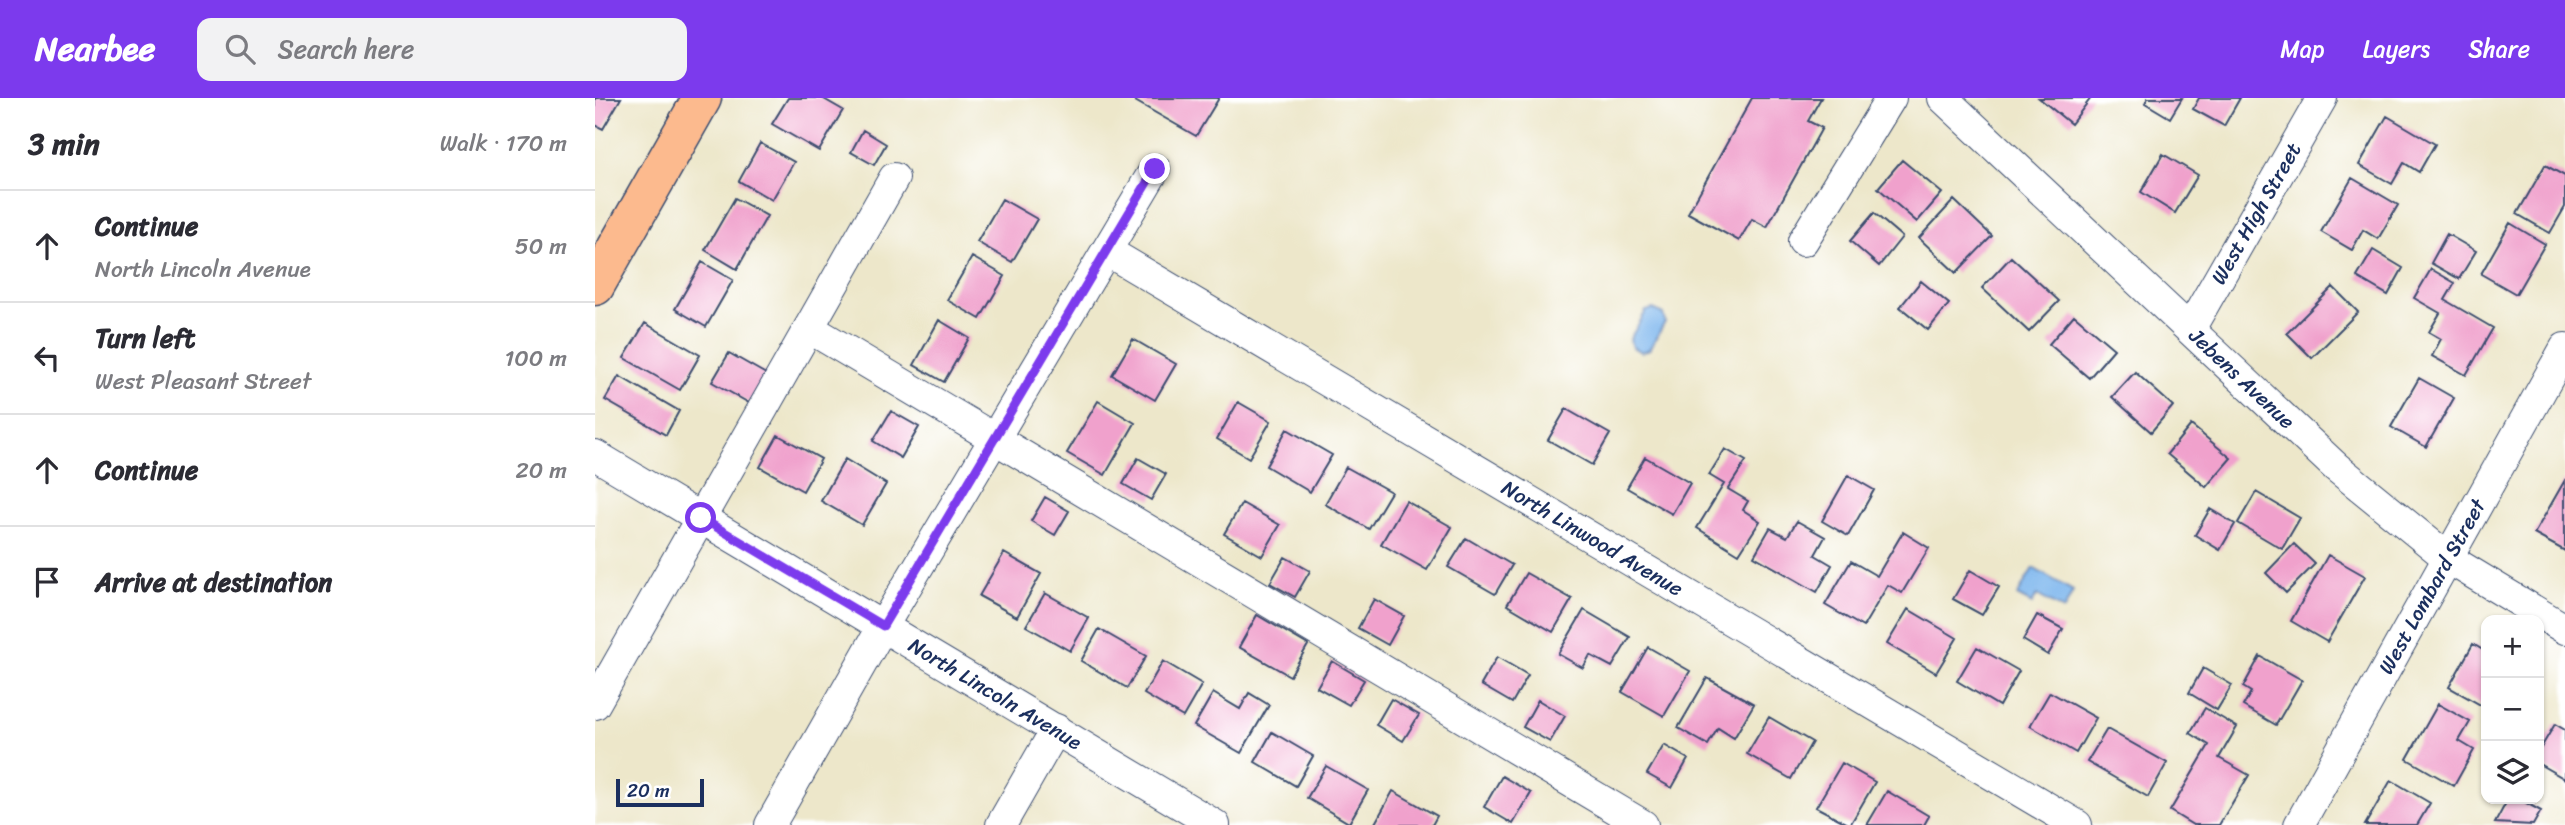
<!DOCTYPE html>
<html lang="en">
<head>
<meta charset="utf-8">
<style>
	body { margin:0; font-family:Sriracha,sans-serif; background:#f2f2f3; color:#2b2b33 }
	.controls { position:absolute; right:21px; bottom:21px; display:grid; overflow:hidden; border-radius:14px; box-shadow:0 2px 5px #0004 }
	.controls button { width:63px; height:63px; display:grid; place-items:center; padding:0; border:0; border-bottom:2px solid #e1e1e2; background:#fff; color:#2b2b33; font:35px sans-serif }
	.scale { position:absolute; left:21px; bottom:18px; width:88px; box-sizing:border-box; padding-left:7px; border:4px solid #1b2f5e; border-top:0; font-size:19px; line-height:24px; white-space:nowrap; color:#1b2f5e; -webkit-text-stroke:5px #fff; paint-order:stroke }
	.stop { position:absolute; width:21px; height:21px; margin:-16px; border:5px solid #7c3aed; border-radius:50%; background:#fff }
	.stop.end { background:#7c3aed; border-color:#fff; box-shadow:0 2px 7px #0008 }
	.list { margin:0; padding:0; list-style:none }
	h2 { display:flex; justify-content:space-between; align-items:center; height:91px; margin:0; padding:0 28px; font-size:30px }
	h2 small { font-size:23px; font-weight:400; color:#7c7c81 }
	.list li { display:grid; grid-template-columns:46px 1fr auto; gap:21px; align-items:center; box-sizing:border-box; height:112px; padding:0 28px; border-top:2px solid #e1e1e2 }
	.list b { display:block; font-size:26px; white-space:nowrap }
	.list p { margin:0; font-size:23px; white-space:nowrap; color:#7c7c81 }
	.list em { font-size:23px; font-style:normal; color:#7c7c81 }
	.icon { flex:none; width:38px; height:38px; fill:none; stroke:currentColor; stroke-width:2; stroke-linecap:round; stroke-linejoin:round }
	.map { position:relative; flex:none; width:1970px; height:727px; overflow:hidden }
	header { display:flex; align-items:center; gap:42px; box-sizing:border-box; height:98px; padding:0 35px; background:#7c3aed; color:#fff }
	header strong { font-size:33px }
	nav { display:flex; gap:38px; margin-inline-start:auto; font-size:24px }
	.search { width:490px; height:63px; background:#f2f2f3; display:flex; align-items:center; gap:18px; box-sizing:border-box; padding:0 24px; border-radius:14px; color:#7c7c81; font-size:26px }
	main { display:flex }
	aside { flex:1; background:#fff }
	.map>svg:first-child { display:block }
</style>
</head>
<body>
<header>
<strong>Nearbee</strong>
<div class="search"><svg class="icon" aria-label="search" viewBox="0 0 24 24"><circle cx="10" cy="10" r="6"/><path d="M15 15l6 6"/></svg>Search here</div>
<nav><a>Map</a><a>Layers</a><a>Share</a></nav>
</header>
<main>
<aside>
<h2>3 min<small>Walk · 170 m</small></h2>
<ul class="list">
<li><svg class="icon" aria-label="ahead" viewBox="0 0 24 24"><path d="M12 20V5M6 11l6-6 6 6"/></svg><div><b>Continue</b><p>North Lincoln Avenue</p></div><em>50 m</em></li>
<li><svg class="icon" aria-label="left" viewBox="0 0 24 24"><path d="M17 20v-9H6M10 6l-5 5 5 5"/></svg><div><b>Turn left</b><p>West Pleasant Street</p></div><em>100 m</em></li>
<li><svg class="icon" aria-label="ahead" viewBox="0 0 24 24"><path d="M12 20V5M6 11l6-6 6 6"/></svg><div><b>Continue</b></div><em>20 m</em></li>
<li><svg class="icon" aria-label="arrive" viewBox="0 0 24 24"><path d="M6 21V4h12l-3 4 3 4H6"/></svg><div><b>Arrive at destination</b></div></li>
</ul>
</aside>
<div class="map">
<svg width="1970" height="727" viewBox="0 0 1970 727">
	<rect width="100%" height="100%" fill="#fff"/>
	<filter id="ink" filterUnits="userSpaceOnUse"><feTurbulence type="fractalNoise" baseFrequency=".0143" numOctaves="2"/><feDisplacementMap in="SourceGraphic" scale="14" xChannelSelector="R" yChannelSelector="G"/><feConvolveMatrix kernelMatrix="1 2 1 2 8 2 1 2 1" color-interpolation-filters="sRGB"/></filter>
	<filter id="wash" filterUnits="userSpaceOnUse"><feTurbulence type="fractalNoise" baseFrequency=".00686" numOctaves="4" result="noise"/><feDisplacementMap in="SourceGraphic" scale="28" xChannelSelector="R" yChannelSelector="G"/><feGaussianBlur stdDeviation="1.57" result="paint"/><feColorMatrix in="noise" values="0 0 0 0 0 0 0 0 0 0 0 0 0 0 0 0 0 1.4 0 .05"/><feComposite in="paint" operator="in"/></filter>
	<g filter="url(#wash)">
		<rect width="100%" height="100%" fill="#ede7ca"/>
		<path fill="#7cb5ed" stroke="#4c72a6" stroke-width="2" d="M1058,211L1068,216L1070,224L1055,251L1047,254L1037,249L1035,241L1051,213Z
			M1438,470L1478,493L1469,512L1442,497L1437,506L1422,498Z"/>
		<g id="blocks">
			<path fill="#f0a1cc" d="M0,0H26L8,31L0,27Z
				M193,0H227L248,12L224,53L177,26Z
				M542,0H624L601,38L540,3Z
				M1157,0H1226L1213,23L1227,30L1172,129L1157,121L1144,143L1093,115Z
				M1444,0H1496L1476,26Z
				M1553,0H1587L1575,20L1550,5Z
				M1604,0H1645L1629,28L1598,11Z
				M1792,18L1840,46L1824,74L1809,65L1797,86L1764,67Z
				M268,32L291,46L279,67L256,54Z
				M165,45L199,64L177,102L144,83Z
				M1568,56L1603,77L1580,115L1546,94Z
				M1307,62L1347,95L1322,124L1283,90Z
				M1950,67L1970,78V109L1955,135L1922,116Z
				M1757,80L1803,107L1783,141L1768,132L1757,152L1726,134Z
				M140,100L172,118L142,171L110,152Z
				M407,101L442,121L417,164L382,144Z
				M1359,102L1397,138L1361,175L1324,140Z
				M1279,115L1307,139L1284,168L1255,143Z
				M1915,125L1950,146L1921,196L1886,176Z
				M1852,136L1881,153L1864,181L1836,165Z
				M1778,152L1808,170L1793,197L1762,179Z
				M377,159L410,178L385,221L352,202Z
				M1416,159L1464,203L1434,234L1387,190Z
				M107,164L138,182L111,229L80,211Z
				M1836,171L1860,185L1850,202L1898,230L1871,277L1837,258L1846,241L1834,234L1845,215L1819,200Z
				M1326,183L1354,206L1333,232L1305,209Z
				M1738,189L1763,214L1717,260L1692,235Z
				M1479,217L1519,251L1494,280L1454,246Z
				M344,222L374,240L349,284L319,267Z
				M50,225L105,257L85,292L29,260Z
				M538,241L581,266L560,302L517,277Z
				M134,255L171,276L154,305L117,284Z
				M1540,274L1578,308L1556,334L1517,299Z
				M24,278L84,313L71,337L10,302Z
				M1824,280L1859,300L1831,349L1796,329Z
				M503,303L540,325L510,377L472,355Z
				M643,304L676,323L654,360L622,341Z
				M971,311L1015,336L997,367L953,342Z
				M296,313L324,329L306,360L278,343Z
				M1596,327L1636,360L1611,389L1572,356Z
				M692,331L737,357L715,394L671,368Z
				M183,337L226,361L208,393L165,369Z
				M1130,351L1151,363L1133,391L1153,403L1148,412L1165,423L1144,456L1102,430L1129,386L1114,377Z
				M1050,359L1095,385L1077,416L1032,390Z
				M543,360L571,376L556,402L528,386Z
				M250,361L291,386L267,427L226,403Z
				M751,369L796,394L774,431L730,406Z
				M1253,377L1279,392L1253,438L1227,423Z
				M1970,382V453L1939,436Z
				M1661,394L1705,420L1687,451L1643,425Z
				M450,399L474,413L460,437L436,423Z
				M811,403L857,429L832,472L786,446Z
				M647,405L685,427L667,458L629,436Z
				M1615,411L1640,426L1625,452L1600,437Z
				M1202,423L1230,439L1220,457L1237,467L1222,494L1159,458L1175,430L1192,439Z
				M1308,434L1334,450L1307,495L1293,487L1268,529L1230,507L1256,463L1282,478Z
				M871,440L917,467L900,496L853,469Z
				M1699,446L1720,466L1691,495L1671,475Z
				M409,455L446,476L422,519L384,498Z
				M1733,457L1770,478L1732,544L1696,523Z
				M690,459L715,473L700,499L675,485Z
				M1375,472L1404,489L1387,517L1358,501Z
				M931,475L977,501L958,534L912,507Z
				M450,495L494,520L475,553L431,528Z
				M779,501L809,518L793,547L763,530Z
				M1313,511L1362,540L1341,575L1292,546Z
				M989,512L1035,539L1017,569L995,557L988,570L963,556Z
				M662,517L713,547L695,578L644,549Z
				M1442,517L1468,531L1453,557L1428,542Z
				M504,531L551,558L532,590L486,563Z
				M1878,546L1891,554V610L1854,589Z
				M1053,549L1095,573L1069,618L1027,594Z
				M1382,549L1424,573L1404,608L1362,583Z
				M1665,558L1707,582L1681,627L1648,608L1656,594L1648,589Z
				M902,559L933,577L917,605L886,587Z
				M568,563L607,586L588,619L549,596Z
				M737,563L769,582L754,607L722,589Z
				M1608,570L1637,587L1622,612L1594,595Z
				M1112,580L1159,606L1139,640L1123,630L1113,647L1083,630Z
				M1455,594L1501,620L1481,655L1435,628Z
				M618,595L645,611L654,595L674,607L646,655L599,628Z
				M796,601L824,617L808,643L781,627Z
				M943,602L970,618L955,644L928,629Z
				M1843,606L1875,624L1864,643L1879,652L1859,688L1812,661Z
				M1610,610L1642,629L1624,660L1654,677L1624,727H1598L1575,713L1614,647L1595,635Z
				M1174,619L1217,644L1196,681L1152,656Z
				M1960,626L1970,632V681L1944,666V653Z
				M1512,631L1572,665L1553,699L1492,664Z
				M677,634L718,658L701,688L660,664Z
				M1069,647L1093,661L1077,690L1052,676Z
				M1247,665L1280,684L1255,727L1221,709Z
				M731,668L773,692L754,725L712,700Z
				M907,678L936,695L918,726L889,709Z
				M1796,682L1835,705L1822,727H1770Z
				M798,693L842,718L837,727H779Z
				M1292,693L1334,718L1329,727H1272Z
				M1913,701H1924L1946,713L1938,727L1900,725Z"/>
		</g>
	</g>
	<g filter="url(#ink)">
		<use href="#blocks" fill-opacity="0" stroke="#3a4b6e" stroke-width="2"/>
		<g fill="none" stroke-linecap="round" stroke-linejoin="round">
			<defs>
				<g id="minor">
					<path id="s1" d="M1348,0L1741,369L1854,461L1970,531"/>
					<path d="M1208,143L1296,0"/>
					<path id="s2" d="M512,153L1482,727"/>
					<path d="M214,230L1048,727"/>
					<path id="s3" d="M1595,231L1727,0"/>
					<path id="s4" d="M0,357L620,727"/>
					<path d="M0,606L299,80"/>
					<path d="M175,727L288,528L560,71"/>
					<path d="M406,727L461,631"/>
					<path id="s5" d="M1704,727L1970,250"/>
				</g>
				<path id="major" d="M0,188L107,0"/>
			</defs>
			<use href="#minor" stroke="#3a4b6e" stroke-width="32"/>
			<use href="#major" stroke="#3a4b6e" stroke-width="41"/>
			<use href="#minor" stroke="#fff" stroke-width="30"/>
			<use href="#major" stroke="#fcba8e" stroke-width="38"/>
		</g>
	</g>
	<g fill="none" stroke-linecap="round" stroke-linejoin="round" filter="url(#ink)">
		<path stroke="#7c3aed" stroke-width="9" d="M106,420L288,528L560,71"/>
	</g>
	<g text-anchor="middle" stroke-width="5" stroke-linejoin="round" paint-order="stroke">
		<g font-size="21" fill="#1b2f5e" stroke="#fff">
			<text dy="7" stroke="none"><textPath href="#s3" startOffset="133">West High Street</textPath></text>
			<text dy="7" stroke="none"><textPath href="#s1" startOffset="410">Jebens Avenue</textPath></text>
			<text dy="7" stroke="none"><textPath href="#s2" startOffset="564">North Linwood Avenue</textPath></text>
			<text dy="7" stroke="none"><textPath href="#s5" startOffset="273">West Lombard Street</textPath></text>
			<text dy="7" stroke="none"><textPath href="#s4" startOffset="466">North Lincoln Avenue</textPath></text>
		</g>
	</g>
</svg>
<div class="controls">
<button>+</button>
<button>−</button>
<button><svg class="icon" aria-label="layers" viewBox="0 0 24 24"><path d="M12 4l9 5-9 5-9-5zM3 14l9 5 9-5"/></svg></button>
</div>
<div class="scale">20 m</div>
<div class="stop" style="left:106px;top:420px"></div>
<div class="stop end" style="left:560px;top:71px"></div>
</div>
</main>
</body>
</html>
